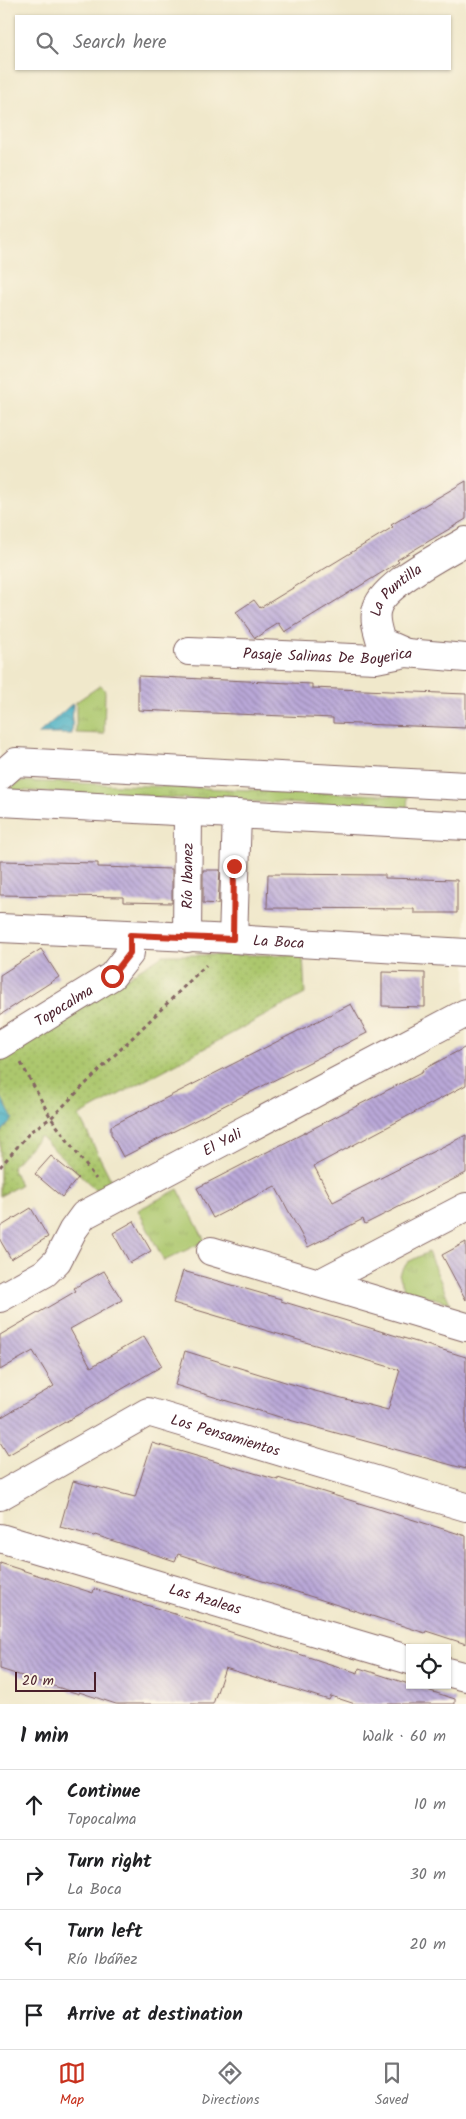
<!DOCTYPE html>
<html lang="en">
<head>
<meta charset="utf-8">
<style>
	body { margin:0; font-family:Kalam,sans-serif; background:#f2f2f2; color:#202124 }
	.controls { position:absolute; right:15px; bottom:15px; display:grid; overflow:hidden; border-radius:0px; box-shadow:0 1px 4px #0004 }
	.controls button { width:45px; height:45px; display:grid; place-items:center; padding:0; border:0; border-bottom:1px solid #e0e0e0; background:#fff; color:#202124; font:25px sans-serif }
	.scale { position:absolute; left:15px; bottom:12px; width:81px; box-sizing:border-box; padding-left:5px; border:2px solid #4a1f2b; border-top:0; font-size:14px; line-height:18px; white-space:nowrap; color:#4a1f2b; -webkit-text-stroke:4px #fcf5e5; paint-order:stroke }
	.stop { position:absolute; width:15px; height:15px; margin:-11px; border:4px solid #c8321e; border-radius:50%; background:#fff }
	.stop.end { background:#c8321e; border-color:#fff; box-shadow:0 1px 5px #0008 }
	.list { margin:0; padding:0; list-style:none }
	h2 { display:flex; justify-content:space-between; align-items:center; height:65px; margin:0; padding:0 20px; font-size:21px }
	h2 small { font-size:16px; font-weight:400; color:#757577 }
	.list li { display:grid; grid-template-columns:32px 1fr auto; gap:15px; align-items:center; box-sizing:border-box; height:70px; padding:0 20px; border-top:1px solid #e0e0e0 }
	.list b { display:block; font-size:19px; white-space:nowrap }
	.list p { margin:0; font-size:16px; white-space:nowrap; color:#757577 }
	.list em { font-size:16px; font-style:normal; color:#757577 }
	.icon { flex:none; width:28px; height:28px; fill:none; stroke:currentColor; stroke-width:2; stroke-linecap:round; stroke-linejoin:round }
	.map { position:relative; flex:none; width:466px; height:1704px; overflow:hidden }
	.search { position:absolute; background:#fff; box-shadow:0 1px 4px #0004; left:15px; right:15px; top:15px; height:55px; display:flex; align-items:center; gap:12px; box-sizing:border-box; padding:0 18px; border-radius:0px; color:#757577; font-size:19px }
	.sheet { height:345px; background:#fff }
	nav { display:flex; justify-content:space-around; align-items:center; box-sizing:border-box; height:70px; border-top:1px solid #e0e0e0; background:#fff; font-size:14px; color:#757577 }
	nav a { display:grid; justify-items:center; gap:2px }
	nav .on { color:#c8321e }
	.map>svg:first-child { display:block }
</style>
</head>
<body>
<div class="map">
<svg width="466" height="1704" viewBox="0 0 466 1704">
	<defs>
		<pattern id="grass-tufts" width="24" height="20" patternUnits="userSpaceOnUse" patternTransform="scale(1.25)"><rect width="24" height="20" fill="#acc76d"/><path d="M3 7l-1-3M5 7V3M7 7l1-3M15 17l-1-3M17 17v-4M19 17l1-3" fill="none" stroke="#96aa5f"/></pattern>
		<pattern id="park-dots" width="8" height="8" patternUnits="userSpaceOnUse" patternTransform="scale(1.25)"><rect width="8" height="8" fill="#acc76d"/><path d="M2 2h.1M6 6h.1" fill="none" stroke="#96aa5f" stroke-width="1.8" stroke-linecap="round"/></pattern>
		<pattern id="water-waves" width="16" height="10" patternUnits="userSpaceOnUse" patternTransform="scale(1.25)"><rect width="16" height="10" fill="#43adc2"/><path d="M0 5q4-4 8 0t8 0" fill="none" stroke="#3a8c9e"/></pattern>
		<pattern id="building-back-hatch" width="6" height="6" patternUnits="userSpaceOnUse" patternTransform="scale(1.25)"><rect width="6" height="6" fill="#b9a8d8"/><path d="M-1 5l2 2M0 0l6 6M5-1l2 2" fill="none" stroke="#9888af"/></pattern>
	</defs>
	<rect width="100%" height="100%" fill="#fcf5e5"/>
	<filter id="ink" filterUnits="userSpaceOnUse"><feTurbulence type="fractalNoise" baseFrequency=".02" numOctaves="2"/><feDisplacementMap in="SourceGraphic" scale="10" xChannelSelector="R" yChannelSelector="G"/><feConvolveMatrix kernelMatrix="1 2 1 2 8 2 1 2 1" color-interpolation-filters="sRGB"/></filter>
	<filter id="wash" filterUnits="userSpaceOnUse"><feTurbulence type="fractalNoise" baseFrequency=".0096" numOctaves="4" result="noise"/><feDisplacementMap in="SourceGraphic" scale="20" xChannelSelector="R" yChannelSelector="G"/><feGaussianBlur stdDeviation="1.12" result="paint"/><feColorMatrix in="noise" values="0 0 0 0 0 0 0 0 0 0 0 0 0 0 0 0 0 1.4 0 .05"/><feComposite in="paint" operator="in"/></filter>
	<g filter="url(#wash)">
		<rect width="100%" height="100%" fill="#f0e8cb"/>
		<path fill="url(#grass-tufts)" stroke="#7b734c" d="M101,685L105,691L104,734L76,733V702Z
			M20,781L408,796L407,809L8,790Z
			M178,1189L205,1241L164,1261L138,1210Z
			M428,1252L450,1303L404,1289L399,1274L408,1262Z"/>
		<path fill="url(#park-dots)" stroke="#7b734c" d="M163,955H303L305,994L79,1116L113,1184L96,1190L40,1136L12,1167L20,1185L0,1196V1056Z"/>
		<path fill="url(#water-waves)" stroke="#466676" d="M73,703L72,734H38Z
			M0,1095L13,1119L0,1134Z"/>
		<g id="blocks">
			<path fill="url(#building-back-hatch)" d="M466,481V519L397,560L399,562L285,632L279,623L255,638L236,612L254,600L260,608L393,527L391,525Z
				M138,676L312,684V688L466,694V728L333,723V718L138,710Z
				M0,861L98,863V867L172,869V903L123,902V897L0,895Z
				M203,870H220L218,904L203,903Z
				M268,874L385,875V878L457,880V913H414V909L267,908Z
				M41,949L59,977L0,1015V975Z
				M382,972L425,973V1007L382,1006Z
				M351,1004L367,1033L123,1157L111,1134V1126Z
				M466,1047V1085L314,1166L333,1202L466,1135V1173L365,1224L363,1219L308,1247L275,1186L213,1218L197,1188L423,1072L422,1070Z
				M51,1156L78,1178L62,1197L35,1174Z
				M31,1208L48,1237L11,1259L0,1240V1227Z
				M134,1221L151,1251L130,1263L113,1233Z
				M466,1242V1300L442,1255Z
				M104,1271L122,1300L70,1329L91,1367L144,1336L162,1366L8,1455L0,1442V1418L54,1386L33,1351L0,1370V1335L76,1291L74,1288Z
				M183,1271L281,1299V1301L466,1357V1469L286,1419L175,1385L185,1351L311,1390L388,1410L400,1370L173,1303Z
				M152,1443L278,1480V1478L466,1536V1644L426,1631L425,1633L178,1554L175,1561L95,1535L94,1536L60,1527L73,1481L135,1497Z
				M0,1563L93,1593L94,1589L156,1608L358,1673L359,1668L455,1699V1704H355L331,1696L329,1700L225,1668L213,1704H116L79,1692V1694L0,1669Z"/>
		</g>
	</g>
	<g filter="url(#ink)">
		<use href="#blocks" fill-opacity="0" stroke="#846563" stroke-width="1"/>
		<g fill="none" stroke-linecap="round" stroke-linejoin="round">
			<defs>
				<g id="minor">
					<path id="s1" d="M189,651L376,659L406,653L466,658"/>
					<path id="s2" d="M406,653L381,642C378,631 373,619 377,608C384,584 444,554 466,541"/>
					<path d="M0,776L16,762L466,786"/>
					<path d="M0,802L466,826"/>
					<path id="s3" d="M0,928L233,939L466,953"/>
					<path id="s4" d="M187,938L188,812"/>
					<path d="M233,939L237,814"/>
					<path id="s5" d="M0,1045L112,976L130,953V935"/>
					<path d="M211,1251L466,1327"/>
					<path d="M320,1283L466,1207"/>
					<path id="s6" d="M0,1298L45,1273L57,1261L73,1230L84,1215L466,1013"/>
					<path id="s7" d="M0,1496L148,1412L466,1507"/>
					<path id="s8" d="M0,1538L410,1660"/>
					<path d="M447,1672L466,1677"/>
				</g>
			</defs>
			<use href="#minor" stroke="#846563" stroke-width="30"/>
			<path stroke="#846563" stroke-width="3" stroke-dasharray="4 4" stroke-linecap="butt" d="M21,1063L51,1118L96,1179
				M0,1167L31,1131L51,1118L206,965"/>
			<use href="#minor" stroke="#fff" stroke-width="28"/>
		</g>
	</g>
	<g fill="none" stroke-linecap="round" stroke-linejoin="round" filter="url(#ink)">
		<path stroke="#c8321e" stroke-width="6" d="M112,976L130,953V935L233,939L234,866"/>
	</g>
	<g text-anchor="middle" stroke-width="5" stroke-linejoin="round" paint-order="stroke">
		<g font-size="15" fill="#4a1f2b" stroke="#fcf5e5">
			<text dy="5" stroke="none"><textPath href="#s2" startOffset="88">La Puntilla</textPath></text>
			<text dy="5" stroke="none"><textPath href="#s1" startOffset="139">Pasaje Salinas De Boyerica</textPath></text>
			<text dy="5" stroke="none"><textPath href="#s4" startOffset="62">Río Ibanez</textPath></text>
			<text dy="5" stroke="none"><textPath href="#s3" startOffset="279">La Boca</textPath></text>
			<text dy="5" stroke="none"><textPath href="#s5" startOffset="75">Topocalma</textPath></text>
			<text dy="5" stroke="none"><textPath href="#s6" startOffset="278">El Yali</textPath></text>
			<text dy="5" stroke="none"><textPath href="#s7" startOffset="251">Los Pensamientos</textPath></text>
			<text dy="5" stroke="none"><textPath href="#s8" startOffset="214">Las Azaleas</textPath></text>
		</g>
	</g>
</svg>
<div class="controls">
<button><svg class="icon" aria-label="locate" viewBox="0 0 24 24"><circle cx="12" cy="12" r="6"/><path d="M12 2v4M12 18v4M2 12h4M18 12h4"/></svg></button>
</div>
<div class="scale">20 m</div>
<div class="stop" style="left:112px;top:976px"></div>
<div class="stop end" style="left:234px;top:866px"></div>
<div class="search"><svg class="icon" aria-label="search" viewBox="0 0 24 24"><circle cx="10" cy="10" r="6"/><path d="M15 15l6 6"/></svg>Search here</div>
</div>
<section class="sheet">
<h2>1 min<small>Walk · 60 m</small></h2>
<ul class="list">
<li><svg class="icon" aria-label="ahead" viewBox="0 0 24 24"><path d="M12 20V5M6 11l6-6 6 6"/></svg><div><b>Continue</b><p>Topocalma</p></div><em>10 m</em></li>
<li><svg class="icon" aria-label="right" viewBox="0 0 24 24"><path d="M7 20v-9h11M14 6l5 5-5 5"/></svg><div><b>Turn right</b><p>La Boca</p></div><em>30 m</em></li>
<li><svg class="icon" aria-label="left" viewBox="0 0 24 24"><path d="M17 20v-9H6M10 6l-5 5 5 5"/></svg><div><b>Turn left</b><p>Río Ibáñez</p></div><em>20 m</em></li>
<li><svg class="icon" aria-label="arrive" viewBox="0 0 24 24"><path d="M6 21V4h12l-3 4 3 4H6"/></svg><div><b>Arrive at destination</b></div></li>
</ul>
</section>
<nav>
<a class="on"><svg class="icon" aria-label="map" viewBox="0 0 24 24"><path d="M3 6l6-2 6 2 6-2v14l-6 2-6-2-6 2zM9 4v14M15 6v14"/></svg>Map</a>
<a><svg class="icon" aria-label="directions" viewBox="0 0 24 24"><path d="M12 3l9 9-9 9-9-9zM9 14v-3h6M13 9l2 2-2 2"/></svg>Directions</a>
<a><svg class="icon" aria-label="saved" viewBox="0 0 24 24"><path d="M7 4h10v16l-5-4-5 4z"/></svg>Saved</a>
</nav>
</body>
</html>
